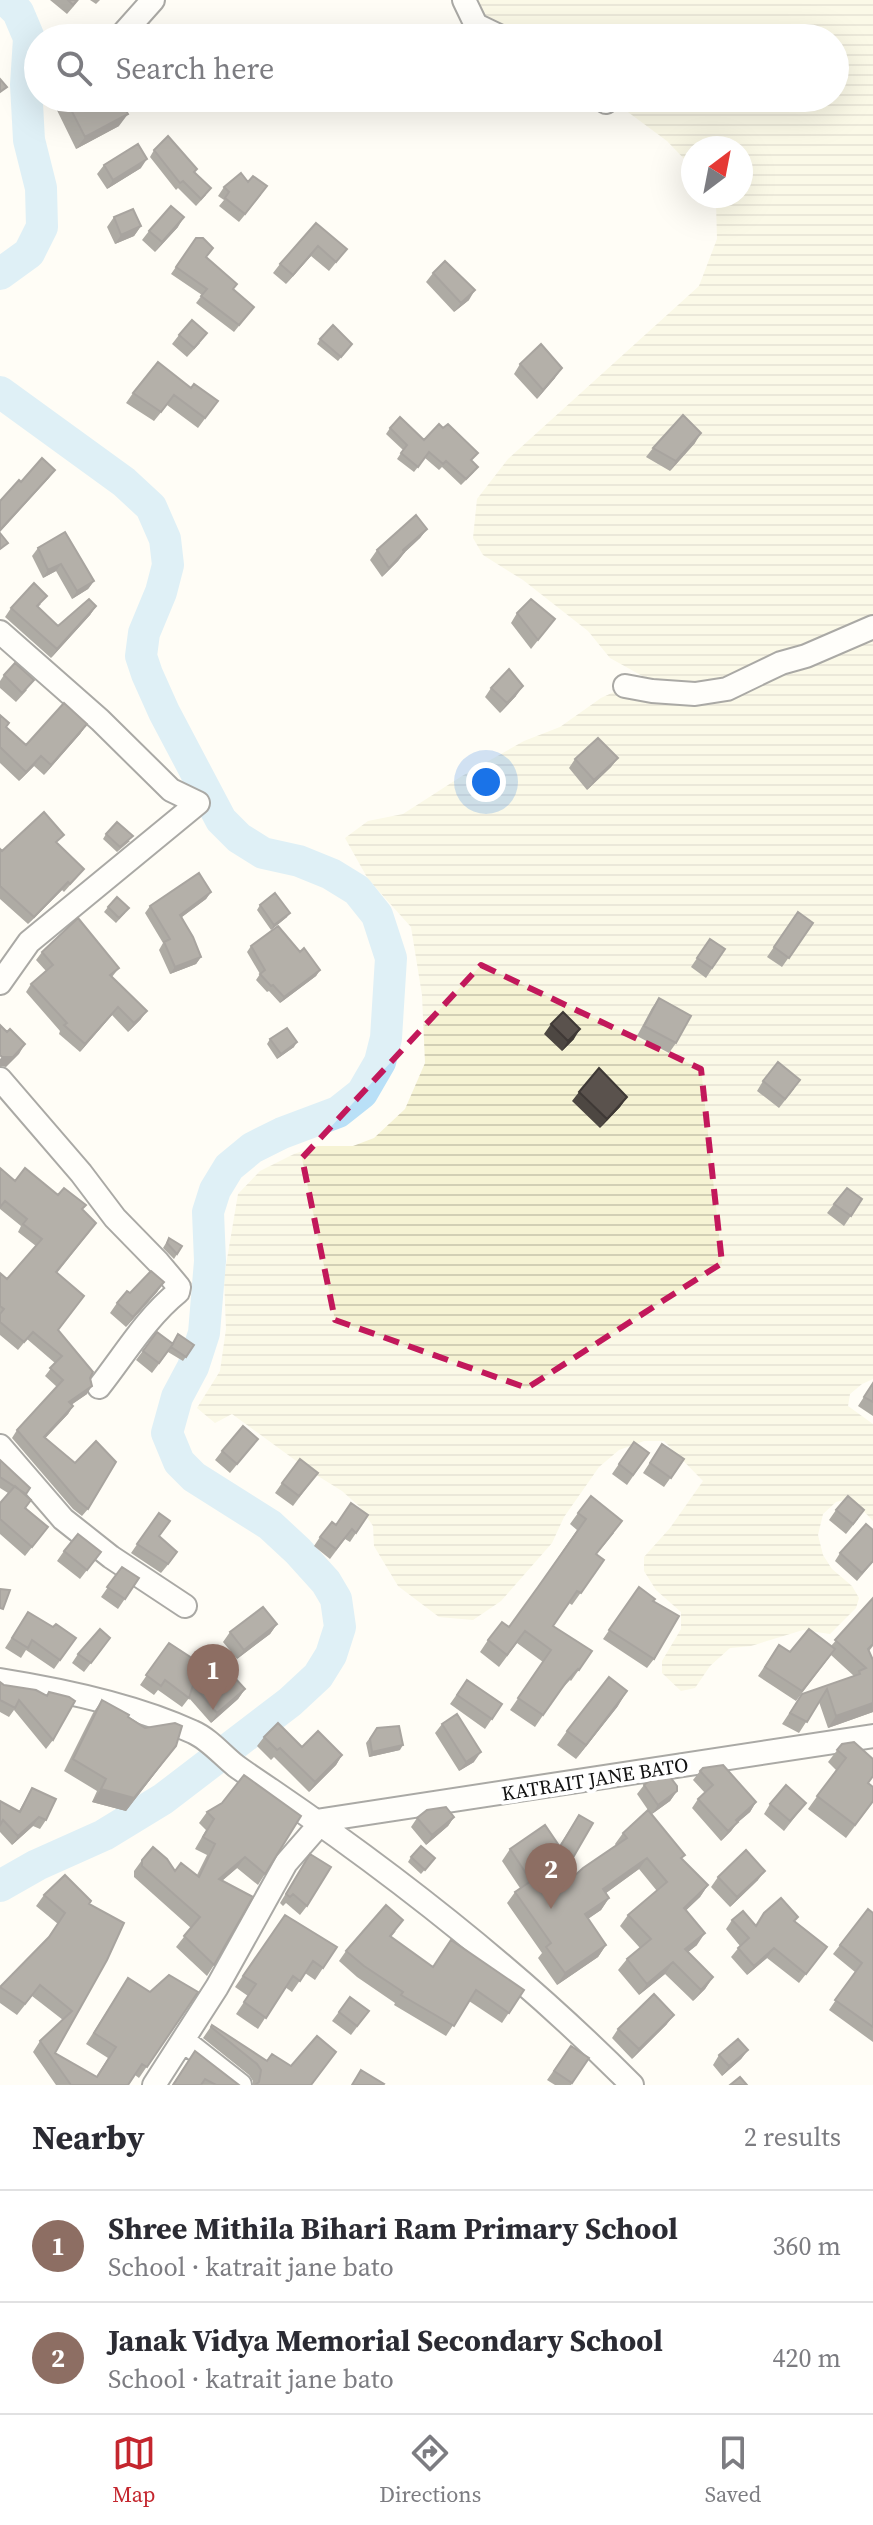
<!DOCTYPE html>
<html lang="en">
<head>
<meta charset="utf-8">
<style>
	body { margin:0; font-family:"Source Serif 4",serif; background:#f7f7f7; color:#2b2b33 }
	.compass { position:absolute; left:681px; top:136px; width:72px; height:72px; border-radius:50%; background:#fff; box-shadow:0 8px 32px #0002; rotate:32deg }
	.you { position:absolute; left:486px; top:782px; width:28px; height:28px; margin:-20px; border:6px solid #fff; border-radius:50%; background:#1a73e8; box-shadow:0 0 0 12px #1a73e833 }
	.badge { display:grid; place-items:center; width:52px; height:52px; border-radius:50%; background:#c4262e; color:#fff; font-size:26px; font-weight:700 }
	.pin { position:absolute; translate:-50% -66px; filter:drop-shadow(0 2px 4px #0008) }
	.pin::after { content:''; position:absolute; top:42px; width:28px; height:24px; background:inherit; clip-path:polygon(0 0,100% 0,50% 100%) }
	.list { margin:0; padding:0; list-style:none }
	h2 { display:flex; justify-content:space-between; align-items:center; height:104px; margin:0; padding:0 32px; font-size:34px }
	h2 small { font-size:26px; font-weight:400; color:#7c7c81 }
	.list li { display:grid; grid-template-columns:52px 1fr auto; gap:24px; align-items:center; box-sizing:border-box; height:112px; padding:0 32px; border-top:2px solid #e1e1e2 }
	.list b { display:block; font-size:30px; white-space:nowrap }
	.list p { margin:0; font-size:26px; white-space:nowrap; color:#7c7c81 }
	.list em { font-size:26px; font-style:normal; color:#7c7c81 }
	.icon { flex:none; width:44px; height:44px; fill:none; stroke:currentColor; stroke-width:2; stroke-linecap:round; stroke-linejoin:round }
	.map { position:relative; flex:none; width:873px; height:2085px; overflow:hidden }
	.search { position:absolute; background:#fff; box-shadow:0 8px 32px #0002; left:24px; right:24px; top:24px; height:88px; display:flex; align-items:center; gap:20px; box-sizing:border-box; padding:0 28px; border-radius:44px; color:#7c7c81; font-size:30px }
	.sheet { height:328px; background:#fff }
	nav { display:flex; justify-content:space-around; align-items:center; box-sizing:border-box; height:112px; border-top:2px solid #e1e1e2; background:#fff; font-size:22px; color:#7c7c81 }
	nav a { display:grid; justify-items:center; gap:4px }
	nav .on { color:#c4262e }
	.map>svg:first-child { display:block }
</style>
</head>
<body>
<div class="map">
<svg width="873" height="2085" viewBox="0 0 873 2085">
	<defs>
		<pattern id="farmland-rules" width="6" height="5" patternUnits="userSpaceOnUse" patternTransform="scale(2)"><rect width="6" height="5" fill="#f6f3d4"/><path d="M0 2.5h6" fill="none" stroke="#d2cfb5"/></pattern>
	</defs>
	<rect width="100%" height="100%" fill="#fffdf5"/>
	<path fill="url(#farmland-rules)" d="M471,0H873V620L864,619L776,654L736,675L704,685L655,683L610,658L588,631L523,580L483,555L473,538L477,499L508,459L699,286L717,239L716,201L714,196H741V148H693V168L667,141L609,98H835V38H514L483,21Z
		M873,638V1379L862,1384L850,1394L848,1406L873,1424V1521L858,1505L844,1500L836,1502L823,1514L818,1535L823,1555L832,1569L852,1586L859,1598L856,1608L830,1634L803,1630L751,1646L730,1648L710,1666L695,1688L681,1691L662,1673V1661L681,1629V1612L656,1590L644,1571V1557L670,1528L703,1481L664,1441H644L619,1450L599,1467L564,1517L552,1543L501,1601L473,1620L439,1617L398,1586L374,1546L373,1526L360,1507L342,1491L310,1471L232,1414L215,1423L197,1408L220,1371L226,1329L224,1277L238,1194L260,1171L294,1154L317,1146H353L374,1138L405,1109L425,1063L422,995L411,927L368,879L345,838L368,821L403,814L462,776L524,741L560,727L601,698L616,691L762,680Z"/>
	<g fill="none" stroke-linecap="round" stroke-linejoin="round">
		<path stroke="#b9e0f7" stroke-width="32" d="M0,1H7L18,12L29,38L26,85L29,140L41,188L42,227L29,253L0,274
			M0,392L124,482L151,507L165,539L168,565L161,592L144,633L141,656L147,674L164,712L221,820L239,838L263,853L299,861L331,874L357,890L377,915L391,958L386,1038L380,1062L362,1093L338,1112L282,1133L252,1148L229,1167L215,1190L208,1212L210,1261L204,1333L193,1367L177,1397L167,1433L179,1462L194,1477L270,1525L298,1551L326,1582L336,1599L340,1627L331,1655L318,1676L290,1702L163,1799L104,1835L37,1865L0,1886"/>
		<defs>
			<path id="minor" d="M464,0L476,25L503,38
				M121,36L153,0
				M600,98L606,102
				M0,632L100,720L171,790L198,803L29,942L0,983
				M625,686L652,691L695,694L727,689L781,663L806,656L873,627
				M0,1079L81,1173L115,1218L158,1262L179,1287L178,1292C146,1318 125,1354 99,1387
				M0,1446L63,1519L111,1557L185,1606
				M0,1680C63,1690 135,1705 193,1732C209,1739 222,1755 236,1766C247,1774 259,1782 271,1790C400,1878 522,1974 632,2085
				M316,1821L873,1736
				M183,2040L240,2085
				M154,2085L217,1987L286,1863L320,1824"/>
		</defs>
		<use href="#minor" stroke="#444" stroke-width="26"/>
		<use href="#minor" stroke="#fff" stroke-width="22"/>
	</g>
	<path fill="#4d4742" d="M50,0H79L67,14Z
		M90,0H100L96,4Z
		M51,98H119V126L76,149Z
		M154,150L195,172L206,195L196,206L178,188L176,190L150,157Z
		M104,165L141,168L107,189L97,174Z
		M224,187L261,195L239,222L219,206L224,200L218,196Z
		M114,217L141,226L134,236L115,244L107,227Z
		M316,223L347,249L329,271L311,256L286,284L273,273L280,264Z
		M178,227L155,252L142,240L149,231Z
		M196,238L206,257L233,289L254,307L234,332L196,303L202,295L171,274Z
		M433,273L469,300L454,312L426,282Z
		M179,335L200,343L187,357L172,344Z
		M320,339L352,344L338,361L317,344Z
		M520,364L555,378L537,399L514,374Z
		M191,388L218,401L198,428L167,405L154,421L126,403L133,393Z
		M390,428L424,440L472,461L474,472L461,485L442,467L439,470L425,458L414,472L397,459L403,450L386,434Z
		M695,443L670,471L646,457L653,448Z
		M427,529L420,538L404,553L398,561L382,577L370,560L377,550Z
		M38,548L94,581L88,589L72,599L56,571L43,578L32,556Z
		M41,604L38,607L58,626L96,606L90,615L51,658L5,617L11,608Z
		M517,613L555,619L531,649L511,623Z
		M4,675L27,690L16,702L0,688V681Z
		M491,688L516,696L500,713L485,697Z
		M0,715L6,727L26,745L87,724L80,734L44,775L34,766L19,781L0,763Z
		M618,758L611,767L587,790L569,768L575,759Z
		M106,834L130,841L117,852L103,839Z
		M57,844L84,869L64,892L62,890L28,924L0,899V849L2,851Z
		M211,892L206,899L182,917L201,957L196,964L170,974L159,950L163,943L145,913L150,906Z
		M260,905L287,917L271,930L257,910Z
		M108,907L125,913L116,923L104,912Z
		M798,912L813,923L782,967L767,957Z
		M710,939L725,949L706,978L691,967Z
		M251,946L300,952L320,970L316,976L280,1003L269,991L267,992L256,980L260,974L247,952Z
		M42,952L119,968L112,977L141,1019L128,1032L112,1015L80,1052L59,1034L60,1031L26,992L31,984L46,971L36,960Z
		M659,998L676,1043L669,1053L637,1036L652,1008Z
		M551,1024L574,1039L562,1051L544,1034Z
		M270,1039L294,1047L277,1059L267,1044Z
		M763,1081L794,1089L779,1108L757,1091Z
		M579,1092L627,1097L620,1107L600,1128L572,1101Z
		M0,1168L15,1181L58,1195L82,1209L91,1230L57,1273L58,1331L87,1394L72,1404L73,1406L68,1414L45,1438L88,1509L82,1516L73,1509L12,1438L17,1430L57,1387L45,1376L55,1363L27,1339L18,1350L0,1335V1273L7,1279L36,1246L18,1232L21,1226L0,1209Z
		M862,1199L844,1226L827,1213L834,1204Z
		M169,1238L182,1246L174,1259L163,1248Z
		M164,1282L157,1292L126,1327L110,1313L117,1303L130,1293Z
		M157,1332L172,1343L194,1345L183,1361L168,1352L152,1373L136,1360Z
		M873,1383V1416L858,1406Z
		M258,1439L230,1473L215,1460L222,1451Z
		M634,1442L649,1453L627,1485L612,1474Z
		M662,1444L684,1459L664,1487L643,1473Z
		M0,1460L25,1495L31,1500L26,1508L48,1527L25,1556L0,1534V1503L8,1493L0,1488Z
		M311,1482L293,1506L275,1493L282,1483Z
		M836,1510L858,1519L846,1534L829,1520Z
		M159,1513L160,1537L171,1561L161,1573L131,1553Z
		M578,1513L614,1533L596,1555L604,1560L572,1605L569,1603L553,1626L592,1651L571,1681L570,1680L559,1692L535,1727L510,1710L543,1662L517,1643L499,1667L480,1652L488,1640L509,1627L536,1590L577,1530L570,1524Z
		M368,1515L350,1542L345,1539L330,1559L314,1546L320,1537L336,1525Z
		M64,1551L101,1552L80,1579L57,1561Z
		M840,1553L873,1562L857,1581L835,1561Z
		M122,1567L139,1578L118,1609L101,1597Z
		M639,1587L653,1601L654,1659L647,1668L603,1639Z
		M873,1598V1646L869,1651L873,1712L828,1728L819,1702L799,1733L782,1724L802,1694L854,1676L831,1655L796,1701L758,1676L779,1645L790,1652L831,1646Z
		M28,1612L53,1627L76,1638L54,1669L26,1650L21,1658L5,1648Z
		M277,1624L270,1634L237,1659L223,1642L230,1632Z
		M110,1638L84,1672L72,1663L78,1654Z
		M169,1643L195,1660L245,1689L238,1699L211,1723L189,1698L182,1707L158,1690L154,1695L140,1685Z
		M467,1680L502,1704L485,1729L450,1704Z
		M0,1682L4,1685L36,1690L53,1740L46,1749L14,1710L9,1717L0,1712Z
		M102,1700L176,1746L126,1811L92,1802L97,1791L64,1771L93,1713Z
		M618,1706L576,1759L557,1745L567,1731Z
		M442,1724L474,1762L459,1771L435,1733Z
		M377,1728L400,1750L369,1757L366,1743Z
		M264,1737L302,1747L342,1755L336,1765L309,1792L274,1757L271,1760L257,1746Z
		M842,1744L873,1802L846,1838L808,1809L836,1770L828,1762Z
		M700,1771L756,1802L750,1812L737,1823L731,1831L721,1841L692,1808L698,1799L705,1793L693,1780Z
		M644,1785L677,1791L670,1801L652,1814L682,1859L708,1885L700,1897L686,1910L697,1945L688,1952L713,1977L705,1989L693,2001L665,1974L639,1995L618,1970L627,1959L640,1948L620,1926L628,1915L657,1891L639,1869L606,1893L609,1898L601,1910L588,1919L606,1945L598,1957L557,1985L538,1958L542,1953L507,1903L515,1892L520,1888L502,1861L510,1849L559,1846L579,1815L549,1899L616,1846L615,1844L623,1833L648,1810L637,1794Z
		M32,1788L46,1820L40,1829L33,1826L12,1845L0,1832V1801L19,1811Z
		M222,1803L265,1874L258,1885L237,1868L222,1881L214,1965L207,1976L176,1947L191,1928L134,1877V1871L142,1860L175,1871L197,1875L207,1855L195,1849L206,1830L199,1823L207,1812Z
		M806,1803L784,1831L764,1814L770,1804Z
		M454,1817L448,1826L426,1845L411,1827L417,1818Z
		M310,1854L307,1906L300,1915L286,1903L283,1906L280,1903Z
		M411,1857L435,1858L421,1874L408,1862Z
		M718,1877L758,1880L730,1907L711,1887Z
		M44,1895L89,1904L124,1923L55,2053L96,2077L108,2058L86,2044L128,1978L150,1992H198L139,2078L135,2075L128,2085H56L33,2052L40,2041L63,2020L32,1996L17,2015L0,2003V1987L48,1938L58,1924L36,1906Z
		M764,1913L795,1921L827,1947L799,1983L767,1958L747,1975L731,1957L740,1946L726,1929L732,1920L756,1925Z
		M873,1913V2042L829,2010L855,1972L833,1954L840,1945Z
		M285,1915L337,1947L315,1980L305,1973L292,1992L285,1987L258,2029L236,2014L248,1996L235,1987Z
		M396,1931L391,1937L433,1967L524,1990L502,2023L469,2001L446,2036L394,2005L395,2003L357,1977L339,1961L346,1951Z
		M350,1997L369,2011L351,2035L332,2021Z
		M667,2024L632,2059L612,2038L618,2029Z
		M212,2025L267,2061L272,2054L311,2085H253V2081L249,2075L203,2038Z
		M571,2046L589,2058L571,2085H555L547,2080Z
		M748,2050L741,2059L722,2076L713,2065L719,2055Z
		M195,2051L239,2085H172Z"/>
	<path fill="#3f3936" d="M128,114L119,126L76,149L85,137Z
		M147,159L141,168L107,189L113,180Z
		M184,217L178,227L155,252L162,242Z
		M141,226L134,236L115,244L121,235Z
		M318,246L311,256L286,284L293,275Z
		M475,290L469,300L454,312L461,303Z
		M562,368L555,378L537,399L543,390Z
		M701,433L695,443L670,471L676,461Z
		M55,470L49,478L0,532V530Z
		M427,529L420,538L404,553L398,561L382,577L403,550Z
		M61,564L56,571L43,578L48,570Z
		M94,581L88,589L72,599L77,591Z
		M96,606L90,615L51,658L57,649Z
		M523,686L516,696L500,713L507,703Z
		M87,724L80,734L44,775L51,765Z
		M41,756L34,766L19,781L26,772Z
		M618,758L611,767L587,790L594,780Z
		M68,882L62,890L28,924L34,917Z
		M211,892L206,899L175,922L180,915Z
		M290,913L287,917L271,930L274,925Z
		M201,957L196,964L170,974L175,967Z
		M320,970L316,976L280,1003L284,997Z
		M118,1007L112,1015L80,1052L85,1044Z
		M147,1011L141,1019L128,1032L134,1023Z
		M580,1029L574,1039L562,1051L568,1041Z
		M297,1042L294,1047L277,1059L281,1054Z
		M25,1044L19,1054L6,1067L0,1066V1059L2,1057Z
		M627,1097L620,1107L600,1128L607,1119Z
		M164,1282L157,1292L126,1327L133,1317Z
		M92,1386L87,1394L64,1410L69,1402Z
		M73,1406L68,1414L39,1445L44,1437Z
		M277,1624L270,1634L237,1659L244,1650Z
		M245,1689L238,1699L211,1723L217,1713Z
		M627,1691L618,1706L576,1759L586,1745Z
		M873,1703V1712L828,1728L836,1716Z
		M403,1745L400,1750L369,1757L372,1752Z
		M176,1746L126,1811L92,1802L101,1789Z
		M481,1752L474,1762L459,1771L466,1762Z
		M342,1755L336,1765L309,1792L315,1782Z
		M677,1791L670,1801L652,1814L658,1805Z
		M756,1802L750,1812L737,1823L731,1831L721,1841L736,1820Z
		M39,1817L33,1826L12,1845L18,1836Z
		M454,1817L448,1826L426,1845L432,1835Z
		M245,1857L237,1868L211,1890L219,1879Z
		M647,1858L639,1869L595,1901L603,1889Z
		M765,1871L758,1880L730,1907L737,1897Z
		M708,1885L700,1897L676,1920L684,1908Z
		M609,1898L601,1910L577,1926L585,1914Z
		M705,1933L697,1945L677,1961L685,1949Z
		M606,1945L598,1957L557,1985L565,1973Z
		M774,1948L767,1958L747,1975L754,1966Z
		M673,1962L665,1974L639,1995L647,1984Z
		M713,1977L705,1989L693,2001L701,1990Z
		M674,2015L667,2024L632,2059L639,2049Z
		M748,2050L741,2059L722,2076L729,2066Z"/>
	<path fill="#5a524d" stroke="#3f3936" stroke-width="2" d="M68,0H77L73,5Z
		M148,24L152,27L142,38H121L123,36L135,37Z
		M0,79L7,87L0,92Z
		M65,98H119L128,114L85,137Z
		M168,136L197,169L194,172L211,188L201,199L183,181L180,183L154,150Z
		M138,144L147,159L113,180L104,165Z
		M241,173L248,182L253,176L267,186L245,214L225,198L229,192L224,187Z
		M171,206L184,217L162,242L149,231Z
		M133,209L141,226L121,235L114,217Z
		M316,223L347,249L336,262L318,246L293,275L280,264Z
		M196,238H203L213,248L206,257L237,284L233,289L254,307L239,325L201,296L207,289L176,267Z
		M445,261L475,290L461,303L433,273Z
		M192,320L207,333L194,348L179,335Z
		M333,325L352,344L341,357L320,339Z
		M541,344L562,368L543,390L520,364Z
		M158,362L191,388L194,384L218,401L205,418L174,395L161,412L133,393Z
		M683,415L701,433L676,461L653,448Z
		M400,417L424,440L439,424L443,428L448,424L478,453L471,460L478,467L466,479L446,461L443,464L429,452L418,467L401,453L407,445L390,428Z
		M42,458L55,470L0,530V501L19,480L21,482Z
		M416,515L427,529L403,550L404,552L389,568L377,550Z
		M65,532L94,581L77,591L61,564L48,570L38,548Z
		M0,533L8,543L0,549Z
		M34,583L47,596L37,606L58,626L89,599L96,606L57,649L11,608Z
		M531,599L555,619L538,640L517,613Z
		M15,663L34,680L22,693L4,675Z
		M509,669L523,686L507,703L491,688Z
		M64,703L87,724L51,765L41,756L26,772L0,747V715L9,723L6,727L26,745Z
		M598,738L618,758L594,780L575,759Z
		M44,812L64,835L56,842L84,869L70,884L68,882L34,917L0,886V849L2,851Z
		M117,822L133,836L120,847L106,834Z
		M199,873L211,892L180,915L193,937L201,957L175,967L164,942L170,939L150,906Z
		M275,893L290,913L274,925L260,905Z
		M117,897L129,908L119,918L108,907Z
		M798,912L813,923L789,958L774,947Z
		M78,918L119,968L110,975L147,1011L134,1023L118,1007L85,1044L64,1025L67,1023L31,984L53,965L42,952Z
		M278,926L300,952L304,948L320,970L284,997L273,985L271,986L260,974L265,970L251,946Z
		M710,939L725,949L712,968L697,958Z
		M659,998L691,1016L676,1043L644,1026Z
		M563,1012L580,1029L568,1041L551,1024Z
		M0,1025L7,1032L10,1029L25,1044L13,1057H2L0,1055Z
		M287,1028L297,1042L281,1054L270,1039Z
		M778,1062L800,1080L785,1099L763,1081Z
		M599,1068L627,1097L607,1119L579,1092Z
		M0,1168L15,1181L25,1168L58,1195L64,1188L86,1205L82,1209L96,1223L56,1272L84,1296L58,1330L93,1372L90,1378L92,1386L69,1402L73,1406L44,1437L75,1463L96,1441L116,1462L88,1509L78,1501L17,1430L63,1380L50,1368L62,1356L33,1332L24,1342L0,1322V1314L4,1309L0,1306V1273L7,1279L42,1239L23,1224L27,1219L5,1201L0,1207Z
		M847,1188L862,1199L851,1216L834,1204Z
		M169,1238L182,1246L177,1254L167,1243Z
		M151,1271L164,1282L133,1317L117,1303L127,1291L130,1293Z
		M157,1332L173,1344L159,1363L143,1351Z
		M178,1334L194,1345L186,1357L171,1347Z
		M873,1383V1402L864,1397Z
		M243,1426L258,1439L237,1464L222,1451Z
		M634,1442L649,1453L633,1475L619,1464Z
		M662,1444L684,1459L671,1478L650,1463Z
		M300,1459L318,1473L299,1496L282,1483Z
		M0,1460L30,1488L26,1494L0,1477Z
		M15,1486L31,1500L25,1508L48,1527L32,1547L0,1519V1503Z
		M591,1496L622,1521L596,1554L604,1560L581,1593L577,1591L553,1626L592,1651L579,1670L578,1669L567,1681L543,1715L518,1698L551,1650L525,1631L507,1655L488,1640L502,1622L509,1627L538,1587L586,1519L578,1513Z
		M848,1496L864,1510L853,1524L836,1510Z
		M351,1503L368,1515L356,1533L352,1529L336,1549L320,1537L332,1522L336,1525Z
		M159,1513L170,1521L159,1536L177,1552L168,1564L137,1544Z
		M866,1524L873,1530V1561L862,1573L840,1553Z
		M78,1534L101,1552L87,1570L64,1551Z
		M122,1567L139,1578L125,1599L107,1587Z
		M639,1587L655,1599L653,1601L679,1616L654,1659L609,1630Z
		M0,1589L10,1590L3,1609L0,1608Z
		M873,1598V1644L868,1649L873,1660V1703L836,1716L827,1689L807,1722L790,1713L802,1694L860,1674L859,1671L866,1668L835,1640Z
		M263,1607L277,1624L244,1650L230,1632Z
		M28,1612L53,1627L56,1624L76,1638L60,1660L32,1640L28,1648L12,1638Z
		M100,1629L110,1638L91,1663L78,1654Z
		M809,1629L835,1649L802,1691L765,1667L779,1645L790,1652Z
		M169,1643L195,1660L199,1654L229,1680L233,1676L245,1689L217,1713L193,1685L189,1698L165,1680L161,1686L146,1675Z
		M609,1677L627,1691L586,1745L567,1731Z
		M467,1680L502,1704L492,1719L457,1695Z
		M0,1682L4,1685L36,1690L47,1696L49,1692L69,1697L75,1701L53,1740L19,1700L15,1708L0,1700Z
		M102,1700L129,1715L128,1717L145,1728L175,1723L182,1726L176,1746L134,1798L101,1789L106,1779L73,1759Z
		M457,1714L481,1752L466,1762L442,1724Z
		M278,1723L302,1747L318,1731L342,1755L315,1782L280,1748L277,1750L264,1737Z
		M399,1726L403,1745L372,1752L370,1739L377,1728Z
		M854,1742L873,1759V1776L868,1783L873,1787V1801L855,1825L817,1796L846,1758L837,1750L842,1744Z
		M723,1765L756,1802L736,1820L738,1822L728,1831L698,1799L713,1785L700,1771L703,1768Z
		M667,1773L677,1786V1791L658,1805L644,1785L658,1774Z
		M244,1775L301,1816L265,1874L245,1857L219,1879L253,1897L214,1965L184,1936L200,1917L142,1866V1860L153,1847L167,1859L175,1871L181,1863L199,1877L215,1844L203,1837L214,1819L207,1812L222,1803Z
		M786,1785L806,1803L790,1821L770,1804Z
		M32,1788L56,1799L46,1820L39,1817L18,1836L3,1820L0,1825V1801L20,1812Z
		M446,1807L454,1817L432,1835L417,1818L427,1810Z
		M648,1810L685,1855L681,1858L708,1885L684,1908L705,1933L685,1949L713,1977L701,1990L673,1962L647,1984L627,1959L651,1939L628,1915L667,1882L647,1858L603,1889L609,1898L585,1914L606,1945L565,1973L546,1947L551,1943L515,1892L531,1881L510,1849L545,1825L560,1847L579,1815L593,1823L549,1899L583,1868L627,1838L623,1833Z
		M421,1846L435,1858L425,1870L411,1857Z
		M746,1850L765,1871L737,1897L718,1877Z
		M310,1854L331,1867L307,1906L293,1894L290,1897L286,1894Z
		M65,1875L91,1901L89,1904L124,1923L107,1960L55,2053L97,2077L116,2047L94,2033L128,1978L150,1992L169,1975L198,1992L147,2067L142,2064L128,2085H71L40,2041L72,2011L40,1985L25,2004L0,1987L49,1937L65,1913L44,1895Z
		M781,1898L798,1917L794,1921L827,1947L806,1974L774,1948L754,1966L738,1948L749,1938L732,1920L743,1911L756,1926L764,1913Z
		M386,1905L403,1920L390,1936L433,1967L451,1940L524,1990L509,2013L476,1990L454,2026L401,1995L403,1992L364,1966L346,1951Z
		M868,1909L873,1913V2027L835,2000L862,1963L840,1945Z
		M285,1915L337,1947L323,1968L313,1961L300,1981L293,1976L266,2018L244,2002L256,1984L243,1976Z
		M654,1994L674,2015L639,2049L618,2029Z
		M350,1997L369,2011L357,2026L339,2012Z
		M212,2025L267,2061L272,2054L291,2066L317,2036L336,2052L311,2085H255L259,2082L261,2070L257,2064L211,2027Z
		M738,2039L748,2050L729,2066L719,2055Z
		M571,2046L589,2058L572,2083L554,2071Z
		M195,2051L239,2085H216L205,2079L201,2085H173Z
		M361,2070L384,2084L383,2085H352Z
		M740,2077L747,2085H730Z"/>
	<path d="M0 0H873V2085H0ZM481,965L701,1069L722,1263L527,1388L335,1320L302,1158Z" fill="#fffdf5" fill-opacity=".55" fill-rule="evenodd"/>
	<path fill="none" stroke="#c2185b" stroke-width="6" stroke-dasharray="16 10" stroke-linejoin="round" d="M481,965L701,1069L722,1263L527,1388L335,1320L302,1158Z"/>
	<g text-anchor="middle" stroke-width="8" stroke-linejoin="round" paint-order="stroke">
		<g font-size="20" fill="#111" stroke="#fff">
			<text transform="translate(595 1779) rotate(-9)" y="7">KATRAIT JANE BATO</text>
		</g>
	</g>
</svg>
<svg class="compass" viewBox="-18 -18 36 36"><path d="M0-13l5 13h-10z" fill="#e53935"/><path d="M0 13l5-13h-10z" fill="#7c7c81"/></svg>
<div class="you"></div>
<div class="pin badge" style="left:213px;top:1710px;background:#8d6e63">1</div>
<div class="pin badge" style="left:551px;top:1909px;background:#8d6e63">2</div>
<div class="search"><svg class="icon" aria-label="search" viewBox="0 0 24 24"><circle cx="10" cy="10" r="6"/><path d="M15 15l6 6"/></svg>Search here</div>
</div>
<section class="sheet">
<h2>Nearby<small>2 results</small></h2>
<ul class="list">
<li><span class="badge" style="background:#8d6e63">1</span><div><b>Shree Mithila Bihari Ram Primary School</b><p>School · katrait jane bato</p></div><em>360 m</em></li>
<li><span class="badge" style="background:#8d6e63">2</span><div><b>Janak Vidya Memorial Secondary School</b><p>School · katrait jane bato</p></div><em>420 m</em></li>
</ul>
</section>
<nav>
<a class="on"><svg class="icon" aria-label="map" viewBox="0 0 24 24"><path d="M3 6l6-2 6 2 6-2v14l-6 2-6-2-6 2zM9 4v14M15 6v14"/></svg>Map</a>
<a><svg class="icon" aria-label="directions" viewBox="0 0 24 24"><path d="M12 3l9 9-9 9-9-9zM9 14v-3h6M13 9l2 2-2 2"/></svg>Directions</a>
<a><svg class="icon" aria-label="saved" viewBox="0 0 24 24"><path d="M7 4h10v16l-5-4-5 4z"/></svg>Saved</a>
</nav>
</body>
</html>
